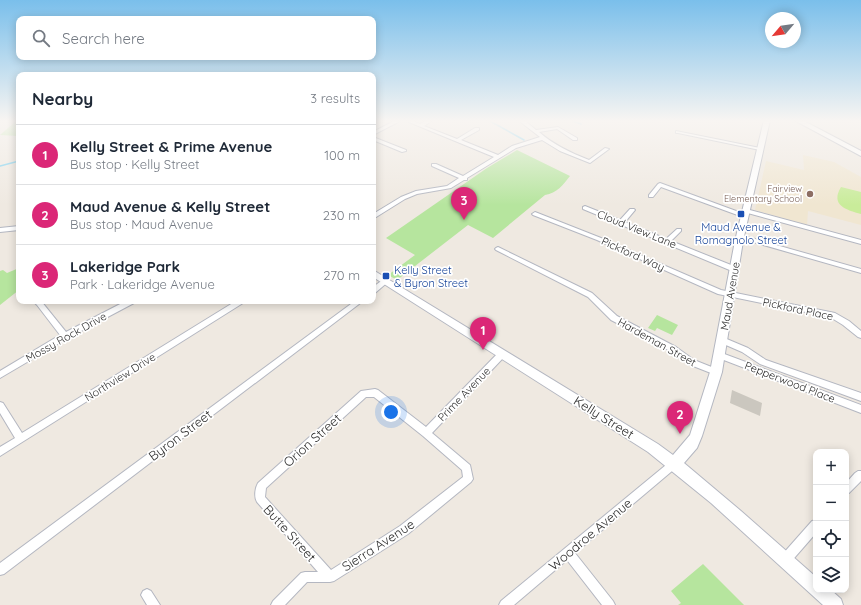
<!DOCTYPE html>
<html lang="en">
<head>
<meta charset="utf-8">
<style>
	body { margin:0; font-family:Quicksand,sans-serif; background:#f2f2f3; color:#1f2937 }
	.controls { position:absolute; right:12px; bottom:12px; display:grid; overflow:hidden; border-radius:8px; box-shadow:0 2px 10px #0003 }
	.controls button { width:36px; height:36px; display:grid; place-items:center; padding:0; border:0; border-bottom:1px solid #e0e1e3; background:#fff; color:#1f2937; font:20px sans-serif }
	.compass { position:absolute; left:765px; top:12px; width:36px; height:36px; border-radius:50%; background:#fff; box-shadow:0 2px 10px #0003; rotate:241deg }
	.you { position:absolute; left:391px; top:412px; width:14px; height:14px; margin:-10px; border:3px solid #fff; border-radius:50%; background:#1a73e8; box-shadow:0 0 0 6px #1a73e833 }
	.badge { display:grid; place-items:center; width:26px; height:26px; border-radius:50%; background:#db2777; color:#fff; font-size:13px; font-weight:700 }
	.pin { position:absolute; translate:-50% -33px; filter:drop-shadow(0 1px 2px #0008) }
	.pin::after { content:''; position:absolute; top:21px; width:14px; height:12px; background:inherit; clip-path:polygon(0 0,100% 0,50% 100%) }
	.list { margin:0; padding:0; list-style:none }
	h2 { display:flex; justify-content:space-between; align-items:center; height:52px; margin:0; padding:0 16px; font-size:17px }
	h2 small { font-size:13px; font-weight:400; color:#747a83 }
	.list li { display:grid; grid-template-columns:26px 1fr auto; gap:12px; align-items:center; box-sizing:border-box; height:60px; padding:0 16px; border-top:1px solid #e0e1e3 }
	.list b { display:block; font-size:15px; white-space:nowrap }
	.list p { margin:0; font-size:13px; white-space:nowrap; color:#747a83 }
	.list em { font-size:13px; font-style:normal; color:#747a83 }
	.icon { flex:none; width:22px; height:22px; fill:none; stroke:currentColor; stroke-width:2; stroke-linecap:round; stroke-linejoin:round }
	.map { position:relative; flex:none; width:861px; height:605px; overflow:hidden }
	.search { position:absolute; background:#fff; box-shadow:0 2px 10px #0003; left:16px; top:16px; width:360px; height:44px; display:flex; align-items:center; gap:10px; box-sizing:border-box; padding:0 14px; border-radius:8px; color:#747a83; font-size:15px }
	.panel { position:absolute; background:#fff; box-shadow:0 2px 10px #0003; left:16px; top:72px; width:360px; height:232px; border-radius:8px }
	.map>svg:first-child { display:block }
</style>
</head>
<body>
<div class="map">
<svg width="861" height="605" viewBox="0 0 861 605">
	<rect width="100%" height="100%" fill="#efe9e1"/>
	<path fill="#f0e6d1" d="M803,155L834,162L861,177V225L808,211L807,225L755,210L766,161L804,170Z"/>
	<path fill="#b6e59e" d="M17,120H19V136L0,135Z
		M517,150L570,176C563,185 557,193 545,195L493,238L468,225L397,280L388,275L415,255L386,238L487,168Z
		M19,268V290L0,305V271L3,270L7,273Z
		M657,315L678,325L672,335L657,328L655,331L648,328Z
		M703,564L744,605H678L681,603L671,591Z"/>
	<path fill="#c9ec9a" d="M841,187L861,192V214C846,210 830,205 841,187Z"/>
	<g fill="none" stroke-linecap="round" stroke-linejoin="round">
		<path stroke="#75cff0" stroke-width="1.5" d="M488,120L524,140
			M570,120L581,124
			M0,166L19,161"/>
	</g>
	<path fill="#cbc7bf" d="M732,390L762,403L760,416L730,403Z"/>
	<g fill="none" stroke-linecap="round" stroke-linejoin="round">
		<defs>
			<path id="street" d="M396,120H402L373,135V132Z
				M404,120H411L420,124L427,120H433L424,126L457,139L475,128H479V130L461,140L498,155L512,146L540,137L518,120H524L536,130L558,127L577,138V140H573L557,129L539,132C554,145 571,153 589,160L605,148L609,149L590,163L560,151L542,140L516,148L467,178V180H464L451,188L417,194L405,199L373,219V214L401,197L416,191L447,186L459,178L432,166V164H436L463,176L494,157Z
				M676,131L760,148L762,149L760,150L678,133H676Z
				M373,137L406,150V151L402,152L373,140Z
				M660,183L747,215L748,216L747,217H743L661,187L653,197H649V195L658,184Z
				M585,206L620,220L630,209H634L635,210L625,222L666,239L677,229H681V231L671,241L736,267L737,269L736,271H732L583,209V207Z
				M746,209L861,240V244L744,212L743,211Z
				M535,212L601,238L721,290L835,313L849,321L861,331V338L858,337L843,325L830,317L718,294L597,240L533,215L532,214Z
				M19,226V230L0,232V228Z
				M741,235L861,269V273L739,238L738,237Z
				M498,247L592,293L617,316L676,347L694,360L719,370L720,372L719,374L716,375L688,364L670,351L611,320L588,297L496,250L495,249L496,248Z
				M384,279H388L389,281L375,293H373V287Z
				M37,301H41L66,332L126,301H135L134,303L68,338L0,378V371L60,335L37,305L35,303Z
				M236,301H244L243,303L0,456V447L15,438L0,413V402L3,403L22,433Z
				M355,301H363L4,574L0,575V563Z
				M722,337L748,348L766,360L861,393V401L760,364L742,352L719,342L718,340L719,338Z
				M502,351L505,352L506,354L505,356L432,433L470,465L473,479L471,482L408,534L334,581L330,582H307L285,605H271L273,601L301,573L305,572H318L257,502C254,497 255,488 258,483L361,391L375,389L378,390L426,427L499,352ZM366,397H374L423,436L462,470L463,477L400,526L331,570L265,497L266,488Z
				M719,352L861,405V413L716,357L715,355L716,353Z
				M675,459L678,460L680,463L678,466L575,553L613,601L615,605H602L567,560L514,605H499L501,601L672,460Z
				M858,471H861V481L849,493L846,495V483L855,473Z
				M816,520V533L789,564L785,565L781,564L780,560L781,556L812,521Z
				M147,589L151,591L160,605H147L141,595L143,591Z"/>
			<path id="secondary" d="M764,120H770L743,241L722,372L702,436L697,448L684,463L741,511L816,577V590H831L841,599L843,605H823L711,503L648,452L373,277V270L658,444L673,455L690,435L710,372L735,241Z
				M794,120H802L861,151V156Z"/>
		</defs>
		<use href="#street" stroke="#b4b7c1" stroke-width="2"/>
		<use href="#secondary" stroke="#b4b7c1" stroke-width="2"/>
		<use href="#street" fill="#fff" fill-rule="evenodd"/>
		<use href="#secondary" fill="#fff" fill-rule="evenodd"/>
	</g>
	<linearGradient id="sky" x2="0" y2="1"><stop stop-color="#7abfeb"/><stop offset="0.59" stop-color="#f8f5f2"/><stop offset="1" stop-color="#f8f5f2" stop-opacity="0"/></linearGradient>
	<rect width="861" height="205" fill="url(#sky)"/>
	<circle fill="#8d6e63" stroke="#fff" stroke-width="1.5" cx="810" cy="194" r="4"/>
	<g fill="#1a4fb4" stroke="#fff" stroke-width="1.5">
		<rect x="737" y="210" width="8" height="8" rx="2"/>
		<rect x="382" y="272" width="8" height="8" rx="2"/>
	</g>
	<g text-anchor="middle" stroke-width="3.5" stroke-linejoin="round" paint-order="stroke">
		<g font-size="9" fill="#785e54" stroke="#fff" text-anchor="end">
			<text x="802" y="192">Fairview<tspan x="802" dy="10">Elementary School</tspan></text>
		</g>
		<g font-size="11" fill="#164399" stroke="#fff">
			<text x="741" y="231">Maud Avenue &amp;<tspan x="741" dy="13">Romagnolo Street</tspan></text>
			<text x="394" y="274" text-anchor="start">Kelly Street<tspan x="394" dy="13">&amp; Byron Street</tspan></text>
		</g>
		<g font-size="11" fill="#2e2e2e" stroke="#fff">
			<text transform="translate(637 229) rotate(22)" y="4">Cloud View Lane</text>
			<text transform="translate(633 254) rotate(24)" y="4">Pickford Way</text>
			<text transform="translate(730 296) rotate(-80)" y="4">Maud Avenue</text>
			<text transform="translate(798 309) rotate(12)" y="4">Pickford Place</text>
			<text transform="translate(66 337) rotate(-29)" y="4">Mossy Rock Drive</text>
			<text transform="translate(657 342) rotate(29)" y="4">Hardeman Street</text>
			<text transform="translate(120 377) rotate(-32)" y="4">Northview Drive</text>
			<text transform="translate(790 382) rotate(21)" y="4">Pepperwood Place</text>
			<text transform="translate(464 394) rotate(-46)" y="4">Prime Avenue</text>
		</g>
		<g font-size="13" fill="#2e2e2e" stroke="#fff">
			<text transform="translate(604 417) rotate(32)" y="5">Kelly Street</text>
			<text transform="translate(180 435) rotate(-37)" y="5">Byron Street</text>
			<text transform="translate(312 440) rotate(-42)" y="5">Orion Street</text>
			<text transform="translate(290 533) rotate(48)" y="5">Butte Street</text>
			<text transform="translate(590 534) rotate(-40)" y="5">Woodroe Avenue</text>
			<text transform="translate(378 545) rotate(-33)" y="5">Sierra Avenue</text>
		</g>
	</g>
</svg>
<div class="controls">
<button>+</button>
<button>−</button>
<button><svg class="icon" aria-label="locate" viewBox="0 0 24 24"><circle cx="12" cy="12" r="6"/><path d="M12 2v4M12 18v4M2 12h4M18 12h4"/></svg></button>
<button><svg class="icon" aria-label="layers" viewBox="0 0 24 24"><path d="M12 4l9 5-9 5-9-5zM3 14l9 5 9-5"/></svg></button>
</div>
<svg class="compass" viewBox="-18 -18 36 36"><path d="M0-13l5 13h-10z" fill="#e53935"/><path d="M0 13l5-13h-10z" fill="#747a83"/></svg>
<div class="you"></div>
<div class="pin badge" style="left:483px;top:350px">1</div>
<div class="pin badge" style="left:680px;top:434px">2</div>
<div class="pin badge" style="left:464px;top:220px">3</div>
<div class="search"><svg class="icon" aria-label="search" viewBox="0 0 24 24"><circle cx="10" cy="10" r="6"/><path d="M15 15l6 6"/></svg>Search here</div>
<section class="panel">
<h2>Nearby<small>3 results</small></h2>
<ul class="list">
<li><span class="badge">1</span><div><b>Kelly Street &amp; Prime Avenue</b><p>Bus stop · Kelly Street</p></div><em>100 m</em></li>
<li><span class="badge">2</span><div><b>Maud Avenue &amp; Kelly Street</b><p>Bus stop · Maud Avenue</p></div><em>230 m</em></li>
<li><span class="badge">3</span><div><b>Lakeridge Park</b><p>Park · Lakeridge Avenue</p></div><em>270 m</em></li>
</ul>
</section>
</div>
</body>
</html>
